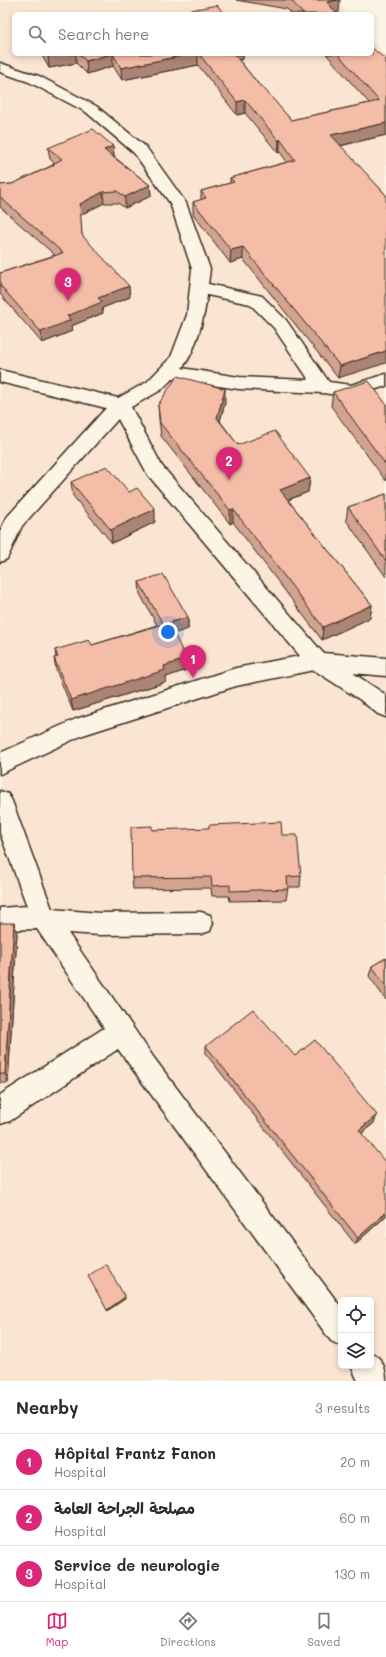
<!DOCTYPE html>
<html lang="en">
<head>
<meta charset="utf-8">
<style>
	body { margin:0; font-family:Mali,"Playpen Sans Arabic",sans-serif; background:#f7f7f7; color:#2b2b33 }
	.controls { position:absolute; right:12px; bottom:12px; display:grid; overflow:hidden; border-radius:6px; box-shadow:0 2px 6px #0003 }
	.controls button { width:36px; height:36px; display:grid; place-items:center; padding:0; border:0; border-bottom:1px solid #e1e1e2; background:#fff; color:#2b2b33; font:20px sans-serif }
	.you { position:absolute; left:168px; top:632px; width:14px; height:14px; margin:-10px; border:3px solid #fff; border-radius:50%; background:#1a73e8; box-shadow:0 0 0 6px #1a73e833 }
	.badge { display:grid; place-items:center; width:26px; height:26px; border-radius:50%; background:#db2777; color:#fff; font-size:13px; font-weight:700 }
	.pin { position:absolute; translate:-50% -33px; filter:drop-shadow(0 1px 2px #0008) }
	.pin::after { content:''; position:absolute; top:21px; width:14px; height:12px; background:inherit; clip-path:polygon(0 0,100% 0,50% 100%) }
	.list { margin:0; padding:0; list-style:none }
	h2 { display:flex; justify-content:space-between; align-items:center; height:52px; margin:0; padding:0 16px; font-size:17px }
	h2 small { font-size:13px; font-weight:400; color:#7c7c81 }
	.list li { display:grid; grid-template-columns:26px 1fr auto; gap:12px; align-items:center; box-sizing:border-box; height:56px; padding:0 16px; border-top:1px solid #e1e1e2 }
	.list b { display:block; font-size:15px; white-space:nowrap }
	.list p { margin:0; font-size:13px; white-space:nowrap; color:#7c7c81 }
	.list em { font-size:13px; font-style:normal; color:#7c7c81 }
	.icon { flex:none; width:22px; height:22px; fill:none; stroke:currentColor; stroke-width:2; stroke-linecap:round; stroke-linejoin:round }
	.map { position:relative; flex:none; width:386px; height:1381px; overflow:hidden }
	.search { position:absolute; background:#fff; box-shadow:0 2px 6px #0003; left:12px; right:12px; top:12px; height:44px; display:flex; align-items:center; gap:10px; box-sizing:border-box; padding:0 14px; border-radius:6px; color:#7c7c81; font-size:15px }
	.sheet { height:220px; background:#fff }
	nav { display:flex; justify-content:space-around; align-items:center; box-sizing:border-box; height:56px; border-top:1px solid #e1e1e2; background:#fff; font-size:11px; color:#7c7c81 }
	nav a { display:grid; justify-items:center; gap:2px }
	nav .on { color:#db2777 }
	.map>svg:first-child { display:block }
</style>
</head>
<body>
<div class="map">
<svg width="386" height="1381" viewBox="0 0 386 1381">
	<rect width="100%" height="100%" fill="#fcf5e5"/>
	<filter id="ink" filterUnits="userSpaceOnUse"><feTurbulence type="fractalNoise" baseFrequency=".025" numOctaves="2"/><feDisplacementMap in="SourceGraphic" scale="8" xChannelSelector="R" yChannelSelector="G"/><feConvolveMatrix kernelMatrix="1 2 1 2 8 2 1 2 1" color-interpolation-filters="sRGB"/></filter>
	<g filter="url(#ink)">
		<path fill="#fae4d2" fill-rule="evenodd" d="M0,0H335L348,14H14V54H372V41L386,56V1381H0ZM341,1300H371V1366H341Z"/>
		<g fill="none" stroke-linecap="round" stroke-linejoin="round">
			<defs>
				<path id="minor" d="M0,63L39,76L96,106L146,147L186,203L210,269L208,284L262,296L286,320L329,382L351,385L386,374V386L351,397L323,393L239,389L172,379L161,390L131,407L162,466L323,653L386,658V676L353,673L386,695V717L378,714L359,699L314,670L236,686L83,735L0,774V753L76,719L236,668L300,656L148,475L118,419L22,526L7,559L0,562V531L7,517L106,408L0,382V370L118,398L147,382L171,357L187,315L192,269L170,203L134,153L86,112L29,82L0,72ZM207,295L250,304L274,328L309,380L239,377L182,368C195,354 205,315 207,295Z
					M0,791L8,794L12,801L52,909L100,913L201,912L210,915L213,923L210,931L201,934L100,935L68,933L154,1058L341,1307V1346L331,1341L118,1049L10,1121L0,1124V1095L104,1028L37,929L0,930V908L27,906L0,833Z
					M371,1353C383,1358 386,1369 386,1381H358L351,1366H371Z"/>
			</defs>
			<use href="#minor" stroke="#3b2a1e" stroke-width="3"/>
			<use href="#minor" fill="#fcf5e5" fill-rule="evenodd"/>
		</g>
		<path fill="#d2a390" stroke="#3b2a1e" d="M236,0H338L339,12H336L337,14H292L287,9Z
			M41,54H243V59L239,60L260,86L291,120L369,103L326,54H372L386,60V135L340,146L386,195L338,378L243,259L230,263L193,214V202L201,200V191L230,183V178L287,162L280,152L278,153L245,113L237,115L198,65L122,80L113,66L87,74L76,63L49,68Z
			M113,146L114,157L150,185L151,196L125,208L118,203H104L80,215L82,235L130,297L102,308L103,313L71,326L72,331L42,343L0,294V273L55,255L0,207V185L12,184L53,165V164L54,163L50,159L48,148Z
			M333,392L386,404V481L331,406Z
			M225,403L220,421L238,445L310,478L308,492L288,500L372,605L370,618L322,640L233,522L230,524L161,436L159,419L158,405Z
			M71,482L155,522L112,543L73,496Z
			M386,494V577L346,520L348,507Z
			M139,582L188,617V629L174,633L186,670L166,677V682L73,711L56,670L54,658H56L55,650L92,645L157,625L140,594Z
			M152,830L282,835L301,876L300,887H288L286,900L230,901L229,896H212L211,888L133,889L132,878Z
			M0,923L17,933L8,1083H0Z
			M386,958V1000L369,976L372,966Z
			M206,1046L295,1056L377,1115L374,1123L362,1133L386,1216L355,1244L206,1054Z"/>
		<path fill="#ab8475" stroke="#3b2a1e" d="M338,0H340L339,12L329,14L327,2Z
			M56,54H76V63L49,68L48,56Z
			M111,54H113V66L87,74L86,61Z
			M191,54H198V65L122,80L121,68Z
			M230,54H243V59L230,62Z
			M245,100V113L237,115V102Z
			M386,123V135L330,148L331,135Z
			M280,139V152L278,153L279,141Z
			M113,146L114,157L105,161L104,150Z
			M150,185L151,196L125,208V197Z
			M103,192L104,203L80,215V204Z
			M243,247V259L230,263L231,250Z
			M129,286L130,297L102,308L103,313L71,326L72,331L42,343L41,332L67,316L98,298Z
			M386,351V363L338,378L340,366Z
			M225,389V403L217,431V418Z
			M310,478L308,492L279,503L280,490Z
			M155,509V522L112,543L111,530Z
			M233,509V522L230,524V510Z
			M372,605L370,618L322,640L323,627Z
			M188,617V629L170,635L169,623Z
			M186,659V670L166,677V682L73,711L71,700L164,666Z
			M14,923L17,933L8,1083L5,1074Z
			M377,1115L374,1123L356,1138L359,1130Z
			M386,1212V1216L355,1244L358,1238Z
			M125,1297V1299L107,1311V1310Z"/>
		<path fill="#f4bda7" stroke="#3b2a1e" d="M291,0H338L327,2L337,14H303Z
			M217,5L224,14H171Z
			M372,48L386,60V123L331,135L386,195V351L340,366L243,247L231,250L193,202L206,198L201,191L234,182L230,178L295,160L280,139L279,141L245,100L237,102L199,54H234L260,86L261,85L291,120L379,101L338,54H372Z
			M47,54H56L48,56Z
			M79,54H111L86,61Z
			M113,54H191L121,68Z
			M93,129L113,146L104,150L150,185L125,197L117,191L103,192L80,204L82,235L129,286L98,298L102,302L67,316L71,320L41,332L0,285V273L63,253L0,197V185L12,184L54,165L53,164L62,159L48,148Z
			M177,376L225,389L217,418L238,445L275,431L310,478L280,490L372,605L323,627L233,509L230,510L160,423L158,405Z
			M369,381L386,404V465L333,392Z
			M107,466L129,492L137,488L155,509L111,530L71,482Z
			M386,494V561L348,507Z
			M163,574L188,617L169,623L186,659L164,666L165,670L71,700L54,658L58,657L55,650L89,640L92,645L163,624L139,582Z
			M281,822L282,835H297L301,876L287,877L288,889L230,891V885L212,886L211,877L132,878L131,827L152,826V830L209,828V825Z
			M0,923H14L5,1074H0Z
			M386,958V986L372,966Z
			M253,1009L295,1056L315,1040L377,1115L359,1130L386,1163V1212L358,1238L206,1046Z
			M106,1264L125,1297L107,1310L88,1276Z"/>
	</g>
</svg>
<div class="controls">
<button><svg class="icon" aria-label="locate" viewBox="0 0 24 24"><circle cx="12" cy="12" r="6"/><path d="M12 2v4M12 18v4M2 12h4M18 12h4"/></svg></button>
<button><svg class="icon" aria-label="layers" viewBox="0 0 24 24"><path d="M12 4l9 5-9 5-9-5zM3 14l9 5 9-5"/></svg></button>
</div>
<div class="you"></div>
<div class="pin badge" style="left:193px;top:678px">1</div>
<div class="pin badge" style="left:229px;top:480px">2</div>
<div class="pin badge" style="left:68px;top:301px">3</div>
<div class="search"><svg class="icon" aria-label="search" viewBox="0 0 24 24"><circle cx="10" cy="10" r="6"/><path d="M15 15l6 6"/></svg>Search here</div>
</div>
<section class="sheet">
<h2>Nearby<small>3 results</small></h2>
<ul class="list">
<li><span class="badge">1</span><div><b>Hôpital Frantz Fanon</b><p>Hospital</p></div><em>20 m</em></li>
<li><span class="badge">2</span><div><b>مصلحة الجراحة العامة</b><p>Hospital</p></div><em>60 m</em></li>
<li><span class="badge">3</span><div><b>Service de neurologie</b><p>Hospital</p></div><em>130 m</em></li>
</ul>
</section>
<nav>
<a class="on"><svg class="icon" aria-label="map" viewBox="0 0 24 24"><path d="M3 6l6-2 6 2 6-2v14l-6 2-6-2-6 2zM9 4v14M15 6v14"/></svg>Map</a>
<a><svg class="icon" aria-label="directions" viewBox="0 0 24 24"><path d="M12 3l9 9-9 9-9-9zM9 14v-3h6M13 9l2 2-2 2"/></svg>Directions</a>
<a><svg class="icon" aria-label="saved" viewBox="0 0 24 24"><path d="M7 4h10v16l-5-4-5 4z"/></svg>Saved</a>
</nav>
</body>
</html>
